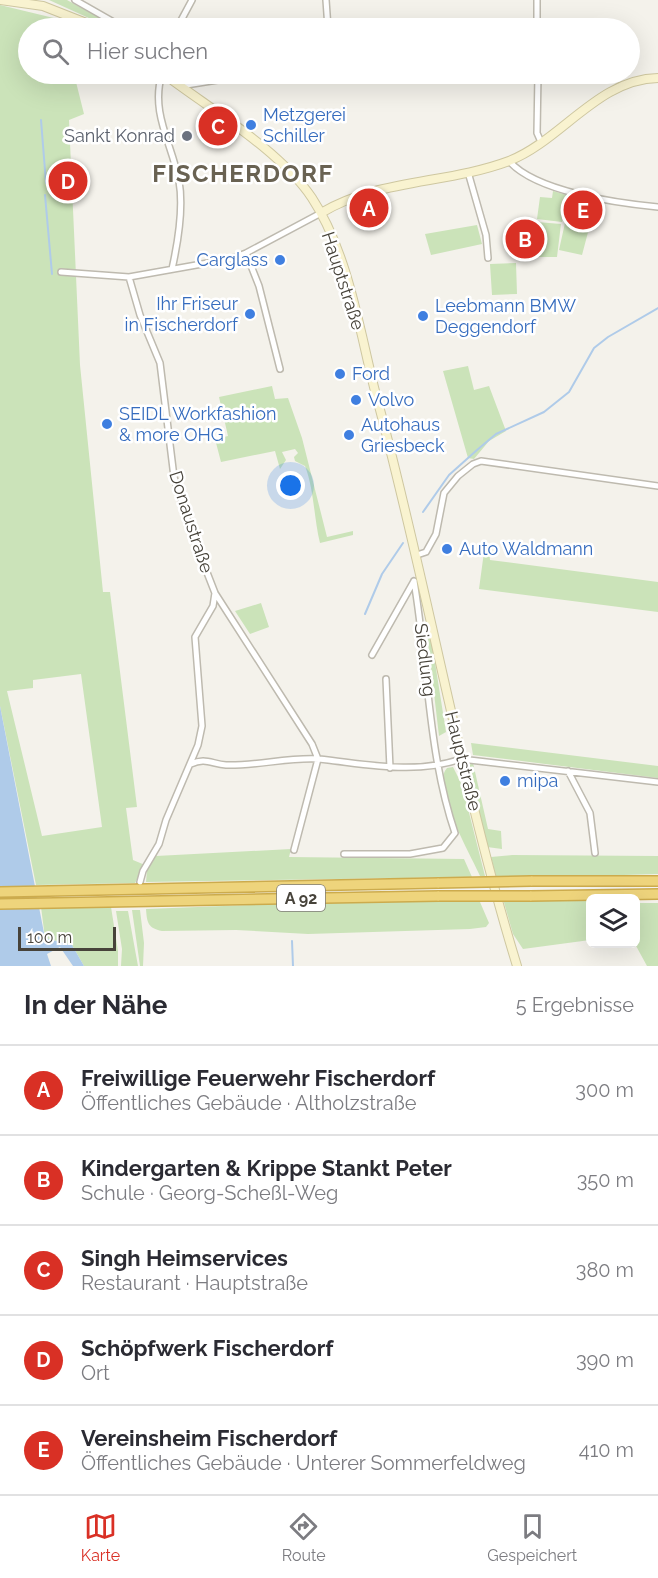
<!DOCTYPE html>
<html lang="de">
<head>
<meta charset="utf-8">
<style>
	body { margin:0; font-family:Raleway,sans-serif; background:#f2f2f3; color:#2b2b33 }
	.controls { position:absolute; right:18px; bottom:18px; display:grid; overflow:hidden; border-radius:9px; box-shadow:0 6px 24px #0002 }
	.controls button { width:54px; height:54px; display:grid; place-items:center; padding:0; border:0; border-bottom:2px solid #e1e1e2; background:#fff; color:#2b2b33; font:30px sans-serif }
	.scale { position:absolute; left:18px; bottom:15px; width:98px; box-sizing:border-box; padding-left:6px; border:3px solid #47433a; border-top:0; font-size:16px; line-height:21px; white-space:nowrap; color:#47433a; -webkit-text-stroke:4px #fff; paint-order:stroke }
	.you { position:absolute; left:291px; top:486px; width:21px; height:21px; margin:-15px; border:4px solid #fff; border-radius:50%; background:#1a73e8; box-shadow:0 0 0 9px #1a73e833 }
	.badge { display:grid; place-items:center; width:39px; height:39px; border-radius:50%; background:#d93025; color:#fff; font-size:20px; font-weight:700 }
	.pin { position:absolute; translate:-50% -50%; border:3px solid #fff; box-shadow:0 2px 6px #0006 }
	.list { margin:0; padding:0; list-style:none }
	h2 { display:flex; justify-content:space-between; align-items:center; height:78px; margin:0; padding:0 24px; font-size:26px }
	h2 small { font-size:20px; font-weight:400; color:#7c7c81 }
	.list li { display:grid; grid-template-columns:39px 1fr auto; gap:18px; align-items:center; box-sizing:border-box; height:90px; padding:0 24px; border-top:2px solid #e1e1e2 }
	.list b { display:block; font-size:22px; white-space:nowrap }
	.list p { margin:0; font-size:20px; white-space:nowrap; color:#7c7c81 }
	.list em { font-size:20px; font-style:normal; color:#7c7c81 }
	.icon { flex:none; width:33px; height:33px; fill:none; stroke:currentColor; stroke-width:2; stroke-linecap:round; stroke-linejoin:round }
	.map { position:relative; flex:none; width:658px; height:966px; overflow:hidden }
	.search { position:absolute; background:#fff; box-shadow:0 6px 24px #0002; left:18px; right:18px; top:18px; height:66px; display:flex; align-items:center; gap:15px; box-sizing:border-box; padding:0 21px; border-radius:33px; color:#7c7c81; font-size:22px }
	.sheet { height:528px; background:#fff }
	nav { display:flex; justify-content:space-around; align-items:center; box-sizing:border-box; height:84px; border-top:2px solid #e1e1e2; background:#fff; font-size:16px; color:#7c7c81 }
	nav a { display:grid; justify-items:center; gap:3px }
	nav .on { color:#d93025 }
	.map>svg:first-child { display:block }
</style>
</head>
<body>
<div class="map">
<svg width="658" height="966" viewBox="0 0 658 966">
	<rect width="100%" height="100%" fill="#f4f2eb"/>
	<path fill="#cbe3b9" fill-rule="evenodd" d="M49,0H67L118,28H111Z
		M0,5L62,20L64,28H28V74H74L84,114L69,120L80,365L103,592H110L137,807L126,808L133,860L145,865L135,883L36,885L0,706ZM81,674L102,827L42,836L7,691L33,688V680Z
		M553,191L567,195L562,222L537,219L540,197L552,198Z
		M571,196L576,198L573,216L591,221L582,255L559,250Z
		M537,222L561,224L557,257H537Z
		M477,225L482,244L431,255L425,234Z
		M516,263L517,294L492,295L490,264Z
		M468,366L474,390L489,386L506,431L489,441L474,459L468,458L443,371Z
		M272,386L275,399L288,398L302,438L327,537L353,531V535L320,543C314,519 314,489 305,466L295,461L294,457L298,453L295,449L282,452L286,460L280,469L275,451L221,462L215,439L228,436L219,397Z
		M489,550L490,560L658,582V612L479,589L484,552Z
		M261,603L269,627L250,634L235,611Z
		M426,625L433,650L446,732L439,736Z
		M471,743L658,766V778L473,755Z
		M473,763L488,829L501,831L502,849L487,847L468,769L469,765Z
		M453,767L462,785L485,876H480C472,857 430,785 447,768Z
		M291,849L289,857L464,859L472,877L146,882L147,870L156,856Z
		M512,855L658,856V874L556,877L496,876L491,857Z
		M503,899L590,900V940L523,949L513,934Z
		M326,902H480L489,923L486,927L470,929L308,934L236,930L162,931C148,928 147,923 146,909Z
		M636,903H658V966H647L635,944Z
		M41,907H111L118,951V966H84L72,945L45,938Z
		M132,910H140L144,943L143,966H140Z
		M116,911H128L138,966H121L122,949Z"/>
	<path fill="#afcbe9" d="M0,706L45,938L72,945L84,966H73L60,947L47,954L51,966H0Z"/>
	<g fill="none" stroke-linecap="round" stroke-linejoin="round">
		<path stroke="#afcbe9" stroke-width="2" d="M41,120L46,183H48
			M45,195L52,274
			M423,512L449,475L477,450L496,434L544,412L569,392L594,348L608,337L658,308
			M365,614L382,574L403,543
			M292,941L293,966"/>
		<defs>
			<path id="street" d="M75,0L124,28
				M326,0L328,28
				M177,28L192,0
				M537,28V0
				M162,74C150,112 172,144 179,181C184,209 178,242 172,269
				M538,74L537,133L541,142
				M180,86L255,74
				M509,161C536,192 617,203 658,207
				M468,172L486,235L488,258
				M246,253L259,286L280,369
				M61,272L129,277L230,259L246,253L321,213
				M129,277L140,315L160,363L174,477L192,534L215,593L312,744L318,759L294,850
				M417,555L426,552L436,534L444,493L458,476L473,464L481,461L658,486
				M372,655L414,581
				M386,679L390,768
				M191,764C205,757 212,764 226,765C257,766 288,757 319,759C367,764 414,775 461,759L658,782
				M568,771L590,813L595,853
				M344,854H410L443,848L455,833C428,754 428,664 414,581
				M140,882L143,871L159,844L166,820L198,745L202,726L195,637L213,606L215,593"/>
			<path id="secondary" d="M0,0L43,6L99,28
				M164,74C210,109 280,150 312,198C348,253 359,328 375,391C427,582 459,777 517,966
				M321,213C377,179 448,184 509,161C562,140 598,79 658,78"/>
			<path id="highway" d="M531,881H658
				M0,892L439,883
				M530,896L658,894
				M0,904L439,896"/>
		</defs>
		<use href="#street" stroke="#bebaaf" stroke-width="8"/>
		<use href="#secondary" stroke="#cec7a0" stroke-width="10"/>
		<use href="#highway" stroke="#ccab4d" stroke-width="12"/>
		<use href="#street" stroke="#fff" stroke-width="5"/>
		<use href="#secondary" stroke="#f9f3d0" stroke-width="8"/>
		<use href="#highway" stroke="#eed47c" stroke-width="9"/>
		<defs>
			<path id="highway-bridge" d="M439,883L531,881
				M439,896H530"/>
		</defs>
		<use href="#highway-bridge" stroke="#ccab4d" stroke-width="12" stroke-linecap="butt"/>
		<use href="#highway-bridge" stroke="#eed47c" stroke-width="9"/>
	</g>
	<g fill="#3f7fe0" stroke="#fff" stroke-width="2">
		<circle cx="251" cy="125" r="6"/>
		<circle cx="280" cy="260" r="6"/>
		<circle cx="250" cy="314" r="6"/>
		<circle cx="423" cy="316" r="6"/>
		<circle cx="340" cy="374" r="6"/>
		<circle cx="356" cy="400" r="6"/>
		<circle cx="107" cy="424" r="6"/>
		<circle cx="349" cy="435" r="6"/>
		<circle cx="447" cy="549" r="6"/>
		<circle cx="505" cy="781" r="6"/>
	</g>
	<circle fill="#6b7280" stroke="#fff" stroke-width="2" cx="187" cy="136" r="6"/>
	<g text-anchor="middle" stroke-width="5" stroke-linejoin="round" paint-order="stroke">
		<rect fill="#fff" stroke="#7e7b75" stroke-width="1.5" x="277" y="885" width="48" height="26" rx="4.5"/>
		<g font-size="16" font-weight="bold" fill="#47433a">
			<text x="301" y="904">A 92</text>
		</g>
		<g font-size="18" fill="#366cbe" stroke="#fff" text-anchor="start">
			<text x="263" y="121">Metzgerei<tspan x="263" dy="21">Schiller</tspan></text>
			<text x="268" y="266" text-anchor="end">Carglass</text>
			<text x="238" y="310" text-anchor="end">Ihr Friseur<tspan x="238" dy="21">in Fischerdorf</tspan></text>
			<text x="435" y="312">Leebmann BMW<tspan x="435" dy="21">Deggendorf</tspan></text>
			<text x="352" y="380">Ford</text>
			<text x="368" y="406">Volvo</text>
			<text x="119" y="420">SEIDL Workfashion<tspan x="119" dy="21">&amp; more OHG</tspan></text>
			<text x="361" y="431">Autohaus<tspan x="361" dy="21">Griesbeck</tspan></text>
			<text x="459" y="555">Auto Waldmann</text>
			<text x="517" y="787">mipa</text>
		</g>
		<g font-size="18" fill="#5b616d" stroke="#fff" text-anchor="end">
			<text x="175" y="142">Sankt Konrad</text>
		</g>
		<g font-size="18" fill="#47433a" stroke="#fff">
			<text transform="translate(343 281) rotate(72)" y="6">Hauptstraße</text>
			<text transform="translate(191 522) rotate(72)" y="6">Donaustraße</text>
			<text transform="translate(425 660) rotate(83)" y="6">Siedlung</text>
			<text transform="translate(463 761) rotate(76)" y="6">Hauptstraße</text>
		</g>
		<g font-size="24" font-weight="bold" letter-spacing="1.5" fill="#696252" stroke="#fff">
			<text x="243" y="182">FISCHERDORF</text>
		</g>
	</g>
</svg>
<div class="controls">
<button><svg class="icon" aria-label="layers" viewBox="0 0 24 24"><path d="M12 4l9 5-9 5-9-5zM3 14l9 5 9-5"/></svg></button>
</div>
<div class="scale">100 m</div>
<div class="you"></div>
<div class="pin badge" style="left:369px;top:208px">A</div>
<div class="pin badge" style="left:525px;top:239px">B</div>
<div class="pin badge" style="left:218px;top:126px">C</div>
<div class="pin badge" style="left:68px;top:181px">D</div>
<div class="pin badge" style="left:583px;top:210px">E</div>
<div class="search"><svg class="icon" aria-label="search" viewBox="0 0 24 24"><circle cx="10" cy="10" r="6"/><path d="M15 15l6 6"/></svg>Hier suchen</div>
</div>
<section class="sheet">
<h2>In der Nähe<small>5 Ergebnisse</small></h2>
<ul class="list">
<li><span class="badge">A</span><div><b>Freiwillige Feuerwehr Fischerdorf</b><p>Öffentliches Gebäude · Altholzstraße</p></div><em>300 m</em></li>
<li><span class="badge">B</span><div><b>Kindergarten &amp; Krippe Stankt Peter</b><p>Schule · Georg-Scheßl-Weg</p></div><em>350 m</em></li>
<li><span class="badge">C</span><div><b>Singh Heimservices</b><p>Restaurant · Hauptstraße</p></div><em>380 m</em></li>
<li><span class="badge">D</span><div><b>Schöpfwerk Fischerdorf</b><p>Ort</p></div><em>390 m</em></li>
<li><span class="badge">E</span><div><b>Vereinsheim Fischerdorf</b><p>Öffentliches Gebäude · Unterer Sommerfeldweg</p></div><em>410 m</em></li>
</ul>
</section>
<nav>
<a class="on"><svg class="icon" aria-label="map" viewBox="0 0 24 24"><path d="M3 6l6-2 6 2 6-2v14l-6 2-6-2-6 2zM9 4v14M15 6v14"/></svg>Karte</a>
<a><svg class="icon" aria-label="directions" viewBox="0 0 24 24"><path d="M12 3l9 9-9 9-9-9zM9 14v-3h6M13 9l2 2-2 2"/></svg>Route</a>
<a><svg class="icon" aria-label="saved" viewBox="0 0 24 24"><path d="M7 4h10v16l-5-4-5 4z"/></svg>Gespeichert</a>
</nav>
</body>
</html>
